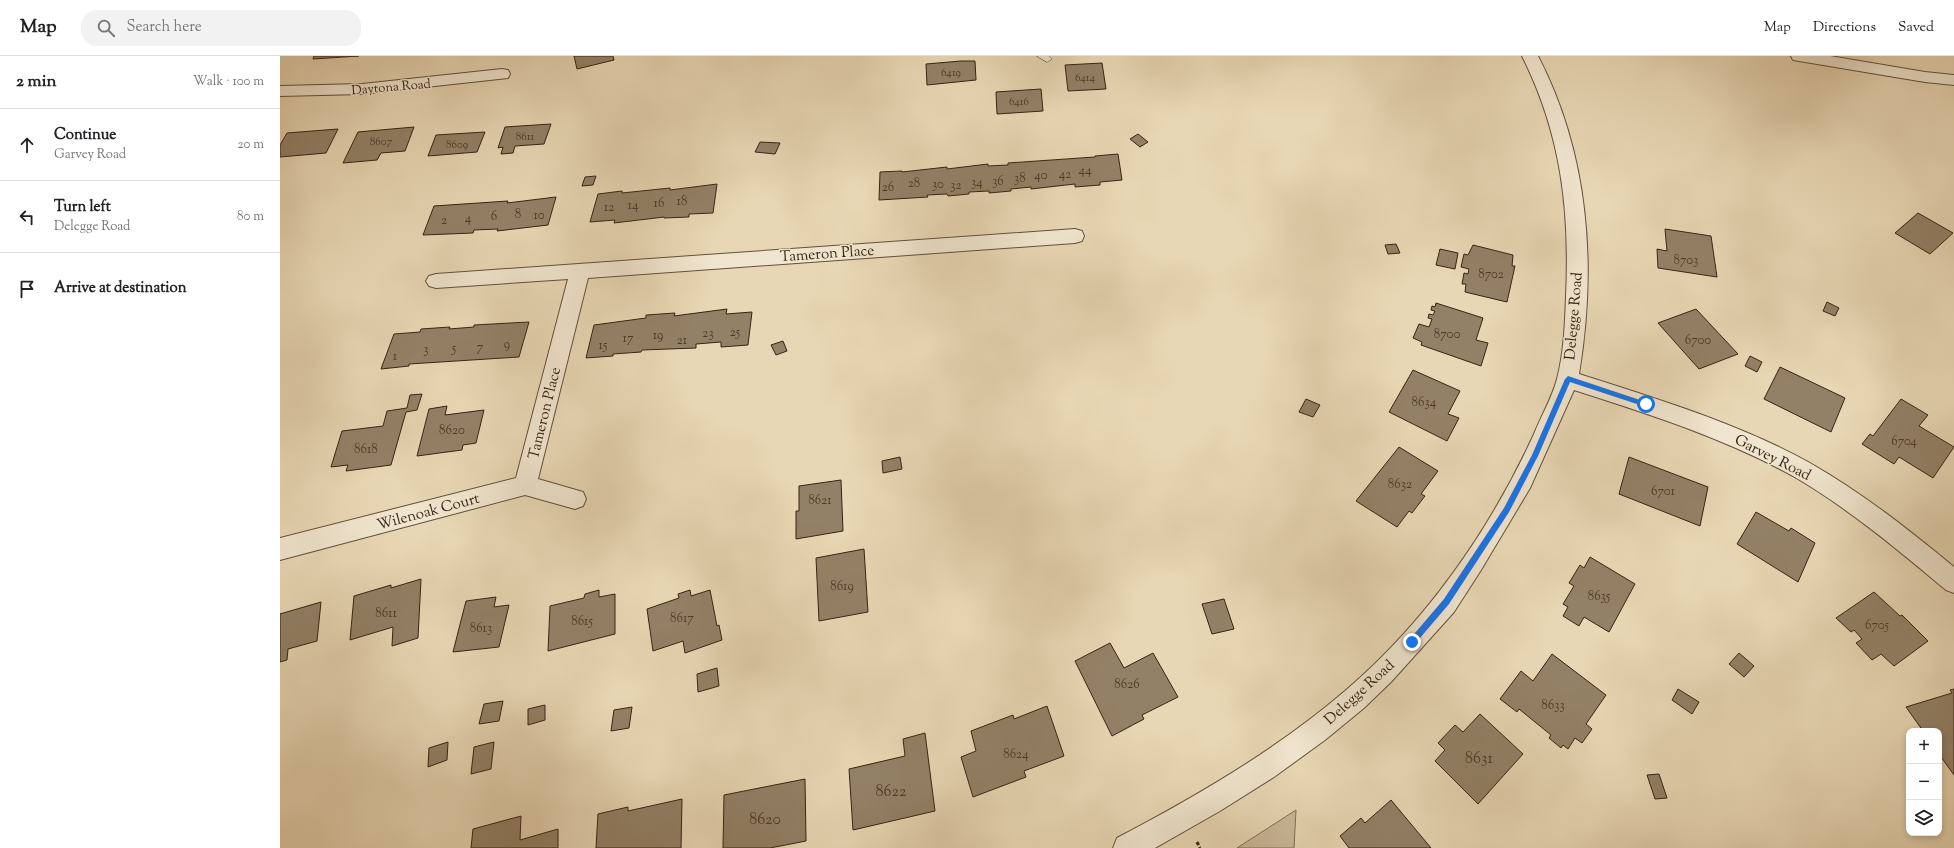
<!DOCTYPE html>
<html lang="en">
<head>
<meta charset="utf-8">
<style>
	body { margin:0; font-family:"Sorts Mill Goudy",serif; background:#f2f2f2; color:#202124 }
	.controls { position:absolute; right:12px; bottom:12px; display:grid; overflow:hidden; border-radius:8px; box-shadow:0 2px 6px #0003 }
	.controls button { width:36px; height:36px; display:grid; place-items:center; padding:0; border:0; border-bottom:1px solid #e0e0e0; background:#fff; color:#202124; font:20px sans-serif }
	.stop { position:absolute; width:12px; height:12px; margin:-9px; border:3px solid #1a73e8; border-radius:50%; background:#fff }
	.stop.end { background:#1a73e8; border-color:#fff; box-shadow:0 1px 4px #0008 }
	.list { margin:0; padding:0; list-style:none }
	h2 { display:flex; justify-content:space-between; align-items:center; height:52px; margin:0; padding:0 16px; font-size:17px }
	h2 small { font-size:13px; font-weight:400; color:#757577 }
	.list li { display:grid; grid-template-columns:26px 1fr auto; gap:12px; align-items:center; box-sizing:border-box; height:72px; padding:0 16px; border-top:1px solid #e0e0e0 }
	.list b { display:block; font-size:15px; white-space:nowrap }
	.list p { margin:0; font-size:13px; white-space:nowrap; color:#757577 }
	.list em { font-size:13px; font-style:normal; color:#757577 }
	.icon { flex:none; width:22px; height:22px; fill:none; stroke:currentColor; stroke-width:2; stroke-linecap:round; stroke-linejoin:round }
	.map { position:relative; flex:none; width:1674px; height:792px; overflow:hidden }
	header { display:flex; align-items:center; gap:24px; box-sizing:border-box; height:56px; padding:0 20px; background:#fff; border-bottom:1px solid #e0e0e0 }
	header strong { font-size:19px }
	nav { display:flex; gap:22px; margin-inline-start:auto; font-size:14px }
	.search { width:280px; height:36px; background:#f2f2f2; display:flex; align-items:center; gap:10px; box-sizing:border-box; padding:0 14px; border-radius:16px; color:#757577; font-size:15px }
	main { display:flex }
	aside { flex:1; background:#fff }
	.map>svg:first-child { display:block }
</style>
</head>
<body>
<header>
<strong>Map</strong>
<div class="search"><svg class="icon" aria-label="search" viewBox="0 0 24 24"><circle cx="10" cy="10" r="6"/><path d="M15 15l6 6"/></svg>Search here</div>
<nav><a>Map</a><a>Directions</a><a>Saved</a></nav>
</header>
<main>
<aside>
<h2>2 min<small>Walk · 100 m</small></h2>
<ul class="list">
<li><svg class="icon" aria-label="ahead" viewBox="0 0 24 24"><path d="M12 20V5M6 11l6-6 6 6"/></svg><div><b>Continue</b><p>Garvey Road</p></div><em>20 m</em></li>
<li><svg class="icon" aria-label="left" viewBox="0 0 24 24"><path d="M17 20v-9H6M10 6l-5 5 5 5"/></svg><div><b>Turn left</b><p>Delegge Road</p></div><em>80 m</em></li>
<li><svg class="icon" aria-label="arrive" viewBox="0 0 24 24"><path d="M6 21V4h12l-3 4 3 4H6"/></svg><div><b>Arrive at destination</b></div></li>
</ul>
</aside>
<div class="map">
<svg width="1674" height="792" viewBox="0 0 1674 792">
	<rect width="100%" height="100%" fill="#e8d7b4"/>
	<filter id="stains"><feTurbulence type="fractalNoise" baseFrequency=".005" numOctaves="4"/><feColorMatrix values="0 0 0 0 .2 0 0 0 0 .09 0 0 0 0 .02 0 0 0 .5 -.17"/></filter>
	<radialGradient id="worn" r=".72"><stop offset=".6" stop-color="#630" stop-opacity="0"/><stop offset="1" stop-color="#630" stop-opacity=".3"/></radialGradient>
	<path fill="#cab899" stroke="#806e56" d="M1016,754L1014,792H957Z"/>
	<path fill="#938167" stroke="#372313" d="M34,0H79L33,3Z
		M294,0H333L334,4L297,13Z
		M681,5H695L696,24L647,29L646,8Z
		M822,7L826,33L788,35L785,9Z
		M761,33L763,55L717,58L716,36Z
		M271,68L264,88L235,90L233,97L221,98L223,91L218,92L225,71Z
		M134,71L125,95L101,97L97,104L63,107L78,76Z
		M58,73L46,97L0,101V89L7,77Z
		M205,76L197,96L148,100L156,79Z
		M858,78L868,86L860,91L850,83Z
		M480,86L500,87L495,98L475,96Z
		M838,98L842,124L820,126V129L795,131V128L751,133V131L731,133V135L709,137V135L689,136V138L668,140L667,138L647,139L648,141L599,144L600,116L622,115V116L667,111V113L708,108V110L728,109V107L815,101V100Z
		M316,120L313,129L302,130L305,121Z
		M437,128L433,157L409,158V161L384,162V161L334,167L335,164L310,166L318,138L342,135V137L390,132V134Z
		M276,141L268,169L217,175L218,173L194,174L193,177L143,179L154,150L228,145L227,147Z
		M1638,157L1673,177L1650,198L1615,177Z
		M1385,173L1431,180L1437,221L1378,212L1377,193L1387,195Z
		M1116,188L1120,197L1108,198L1105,189Z
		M1193,189L1233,199L1232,210H1235L1227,246L1185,236L1186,228H1182L1184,217L1188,218L1189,213L1181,211L1184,198L1188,199Z
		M1160,193L1178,197L1175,213L1156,209Z
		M1547,246L1559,252L1555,260L1543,255Z
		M1156,247L1203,262L1196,284L1208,287L1201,310L1141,289L1142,286L1133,282L1139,268L1149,271L1152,263L1148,262L1149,258L1153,259L1155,255L1151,254L1152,250L1155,251Z
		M447,253L446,258L472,256L468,289L441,291V286L416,288V292L362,294L361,296L333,298V300L306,302L314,269L366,262V259L395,257L394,260Z
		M1416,253L1458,298L1419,313L1378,267Z
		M249,266L239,301L129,308V310L101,313L114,278L140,276L141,273L170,271L169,273L194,271V269Z
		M503,285L507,295L496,299L491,289Z
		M1470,300L1482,306L1477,316L1465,310Z
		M1500,311L1565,342L1551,376L1484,343Z
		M1133,314L1180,335L1168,358L1179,362L1167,385L1109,356Z
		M142,338L137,354L126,356L111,409L66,415L68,409L51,411L62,375L103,370L107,355L127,352L130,339Z
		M1026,343L1040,349L1033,361L1019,356Z
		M1621,343L1648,359L1639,370L1674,391L1653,422L1619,401L1614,408L1582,388L1590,378L1593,380Z
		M167,350L165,359L204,354L196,387L183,389L182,394L137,400L149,353Z
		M1119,391L1158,415L1141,438L1145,440L1132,457L1129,455L1117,471L1076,445Z
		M620,401L622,413L603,417L602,405Z
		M1349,401L1428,431L1420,470L1339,438Z
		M561,424L563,475L516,483V455H519V430Z
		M1476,456L1509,475L1511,472L1535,487L1518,526L1457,488Z
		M584,493L588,556L539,565L536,502Z
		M1310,501L1355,528L1329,576L1304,561L1299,570L1283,560L1288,551L1283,548L1294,530L1289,527L1300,509L1304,512Z
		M141,523L138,582L112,590L113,571L70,584L74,540L111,529V532Z
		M319,534V541L335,538V578L268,595L270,550L304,542L305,538Z
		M410,534L411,540L430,534L437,570L439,569L442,584L405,597L403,585L373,595L367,553L399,542L398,538Z
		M1594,536L1620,560L1622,559L1648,585L1614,610L1601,598L1592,604L1576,587L1582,583L1574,574L1571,576L1556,562Z
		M216,541L214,551L229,549L219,591L173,596L186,545Z
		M944,543L954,573L932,578L922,548Z
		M41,546L37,585L8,593L7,604L0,606V558Z
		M830,587L844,612L873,597L898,641L862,659L864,663L832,680L795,605Z
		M1459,597L1474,610L1464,621L1449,608Z
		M1272,598L1326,639L1306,668L1312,673L1302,687L1295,682L1288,693L1283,689L1281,692L1269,682L1271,679L1239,653L1237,656L1220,643L1241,615L1253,625Z
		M437,612L439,630L418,636L417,618Z
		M1398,633L1419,646L1412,658L1392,644Z
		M1674,633V719L1659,698V675H1643L1626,651L1672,637L1670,634Z
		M223,645L219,665L199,668L204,648Z
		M265,649V664L248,669V653Z
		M767,650L784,700L744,715L746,721L693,741L681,701L696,695L691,675L733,659L734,663Z
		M352,651L349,672L331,675L334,654Z
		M1200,658L1243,698L1198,748L1155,705L1165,694L1158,687L1175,669L1183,676Z
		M645,677L655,755L573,774L569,713L625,700L623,683Z
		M168,686L167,704L148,711L149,692Z
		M214,686L211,713L191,718L194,691Z
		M1379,718L1387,742L1375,743L1367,719Z
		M525,723L526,785L490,792H443L444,739Z
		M402,743L401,792H316L318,758L348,751V755Z
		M1111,744L1151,792H1069L1060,780L1081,762L1085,767Z
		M241,760L240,784L278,773V792H191L193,773Z"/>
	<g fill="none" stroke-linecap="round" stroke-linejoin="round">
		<defs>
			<path id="lane" d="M757,0H769L772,3L767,6Z"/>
			<path id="street" d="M1242,0H1258C1309,98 1317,210 1299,318C1377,343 1458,367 1530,407C1581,436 1628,473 1674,511V537L1666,534C1617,493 1568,452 1513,420C1444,382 1369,358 1294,334L1250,432L1201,514L1174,556L1111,626L1084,652L1045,684L994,721L940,755L875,792H833L837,782C917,740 996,694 1065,635C1146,566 1210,474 1254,378C1261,360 1272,342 1277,323C1284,296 1285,267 1286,240C1290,153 1281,78 1242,0Z
				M1511,0H1550L1645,16L1674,19V29L1645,26L1513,4Z
				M222,13L228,14L230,18L228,22L82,38L0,40V30L82,28Z
				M795,173L802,175L804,180L802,185L795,187L308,222L258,423L303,436L306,443L303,450L295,453L245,439L0,504V482L236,422L288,223L156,232L149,230L146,225L149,220L156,218Z"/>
		</defs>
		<use href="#lane" stroke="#63503b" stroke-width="1"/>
		<use href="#street" stroke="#63503b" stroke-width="2"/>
		<path stroke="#372313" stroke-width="3" stroke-dasharray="3.5 2" stroke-linecap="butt" d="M917,786L920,792"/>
		<use href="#lane" fill="#f0e5ce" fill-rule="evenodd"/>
		<use href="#street" fill="#f0e5ce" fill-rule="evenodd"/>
	</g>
	<path fill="#1a73e8" d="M1288,320L1366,346L1370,348L1366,351L1290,326L1258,400L1229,456L1169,548L1134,589H1129V584L1164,543L1224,452L1252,399L1285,323Z"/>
	<g text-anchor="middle" stroke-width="3" stroke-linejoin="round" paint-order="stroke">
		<g font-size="11" fill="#4e3a28">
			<text x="671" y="20">6419</text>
			<text x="805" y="25">6414</text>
			<text x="739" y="49">6416</text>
			<text x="245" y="84">8611</text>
			<text x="101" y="89">8607</text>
			<text x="177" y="92">8609</text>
		</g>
		<g font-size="13" fill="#372313" stroke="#f0e5ce">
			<text transform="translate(111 30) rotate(-5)" y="5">Daytona Road</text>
		</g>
		<g font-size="13" fill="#4e3a28">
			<text x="805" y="118">44</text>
			<text x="785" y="122">42</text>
			<text x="761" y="123">40</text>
			<text x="740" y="126">38</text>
			<text x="718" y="129">36</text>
			<text x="697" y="130">34</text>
			<text x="634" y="131">28</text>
			<text x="658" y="132">30</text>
			<text x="676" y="133">32</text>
			<text x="608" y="135">26</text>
			<text x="402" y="149">18</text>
			<text x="379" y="151">16</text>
			<text x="353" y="153">14</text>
			<text x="329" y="155">12</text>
			<text x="238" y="162">8</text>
			<text x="259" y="163">10</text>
			<text x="214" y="164">6</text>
			<text x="188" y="166">4</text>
			<text x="164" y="168">2</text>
			<text x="1406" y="208">8703</text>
			<text x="1211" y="222">8702</text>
			<text x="455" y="280">25</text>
			<text x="428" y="281">23</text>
			<text x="1167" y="282">8700</text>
			<text x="378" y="283">19</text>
			<text x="348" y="286">17</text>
			<text x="402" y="288">21</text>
			<text x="1418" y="288">6700</text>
			<text x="227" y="292">9</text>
			<text x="323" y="293">15</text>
			<text x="200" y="295">7</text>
			<text x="174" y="296">5</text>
			<text x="146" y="297">3</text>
			<text x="115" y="304">1</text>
			<text x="1144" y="350">8634</text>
			<text x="172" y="378">8620</text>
			<text x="1624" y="389">6704</text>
			<text x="86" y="397">8618</text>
			<text x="1120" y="432">8632</text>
			<text x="1383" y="439">6701</text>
			<text x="540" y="448">8621</text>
			<text x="562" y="534">8619</text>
			<text x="1319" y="544">8635</text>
			<text x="106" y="561">8611</text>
			<text x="402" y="566">8617</text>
			<text x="302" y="569">8615</text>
			<text x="1597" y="573">6705</text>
			<text x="201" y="576">8613</text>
			<text x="847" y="632">8626</text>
			<text x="1273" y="653">8633</text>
			<text x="736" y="702">8624</text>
		</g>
		<g font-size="15" fill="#372313" stroke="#f0e5ce">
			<text transform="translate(547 197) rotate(-4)" y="5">Tameron Place</text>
			<text transform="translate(1293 260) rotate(-85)" y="5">Delegge Road</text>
			<text transform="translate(264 357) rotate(-76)" y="5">Tameron Place</text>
			<text transform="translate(1493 401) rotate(27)" y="5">Garvey Road</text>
			<text transform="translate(148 455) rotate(-15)" y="5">Wilenoak Court</text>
			<text transform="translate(1079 636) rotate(-42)" y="5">Delegge Road</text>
		</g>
		<g font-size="16" fill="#4e3a28">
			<text x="1199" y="707">8631</text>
			<text x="611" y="740">8622</text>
			<text x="485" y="768">8620</text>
		</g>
	</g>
	<rect width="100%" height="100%" filter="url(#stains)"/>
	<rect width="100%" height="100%" fill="url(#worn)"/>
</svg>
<div class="controls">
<button>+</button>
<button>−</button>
<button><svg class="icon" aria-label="layers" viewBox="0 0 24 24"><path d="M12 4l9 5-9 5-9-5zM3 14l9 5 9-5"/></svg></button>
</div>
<div class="stop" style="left:1366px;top:348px"></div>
<div class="stop end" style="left:1132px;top:586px"></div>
</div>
</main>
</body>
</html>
